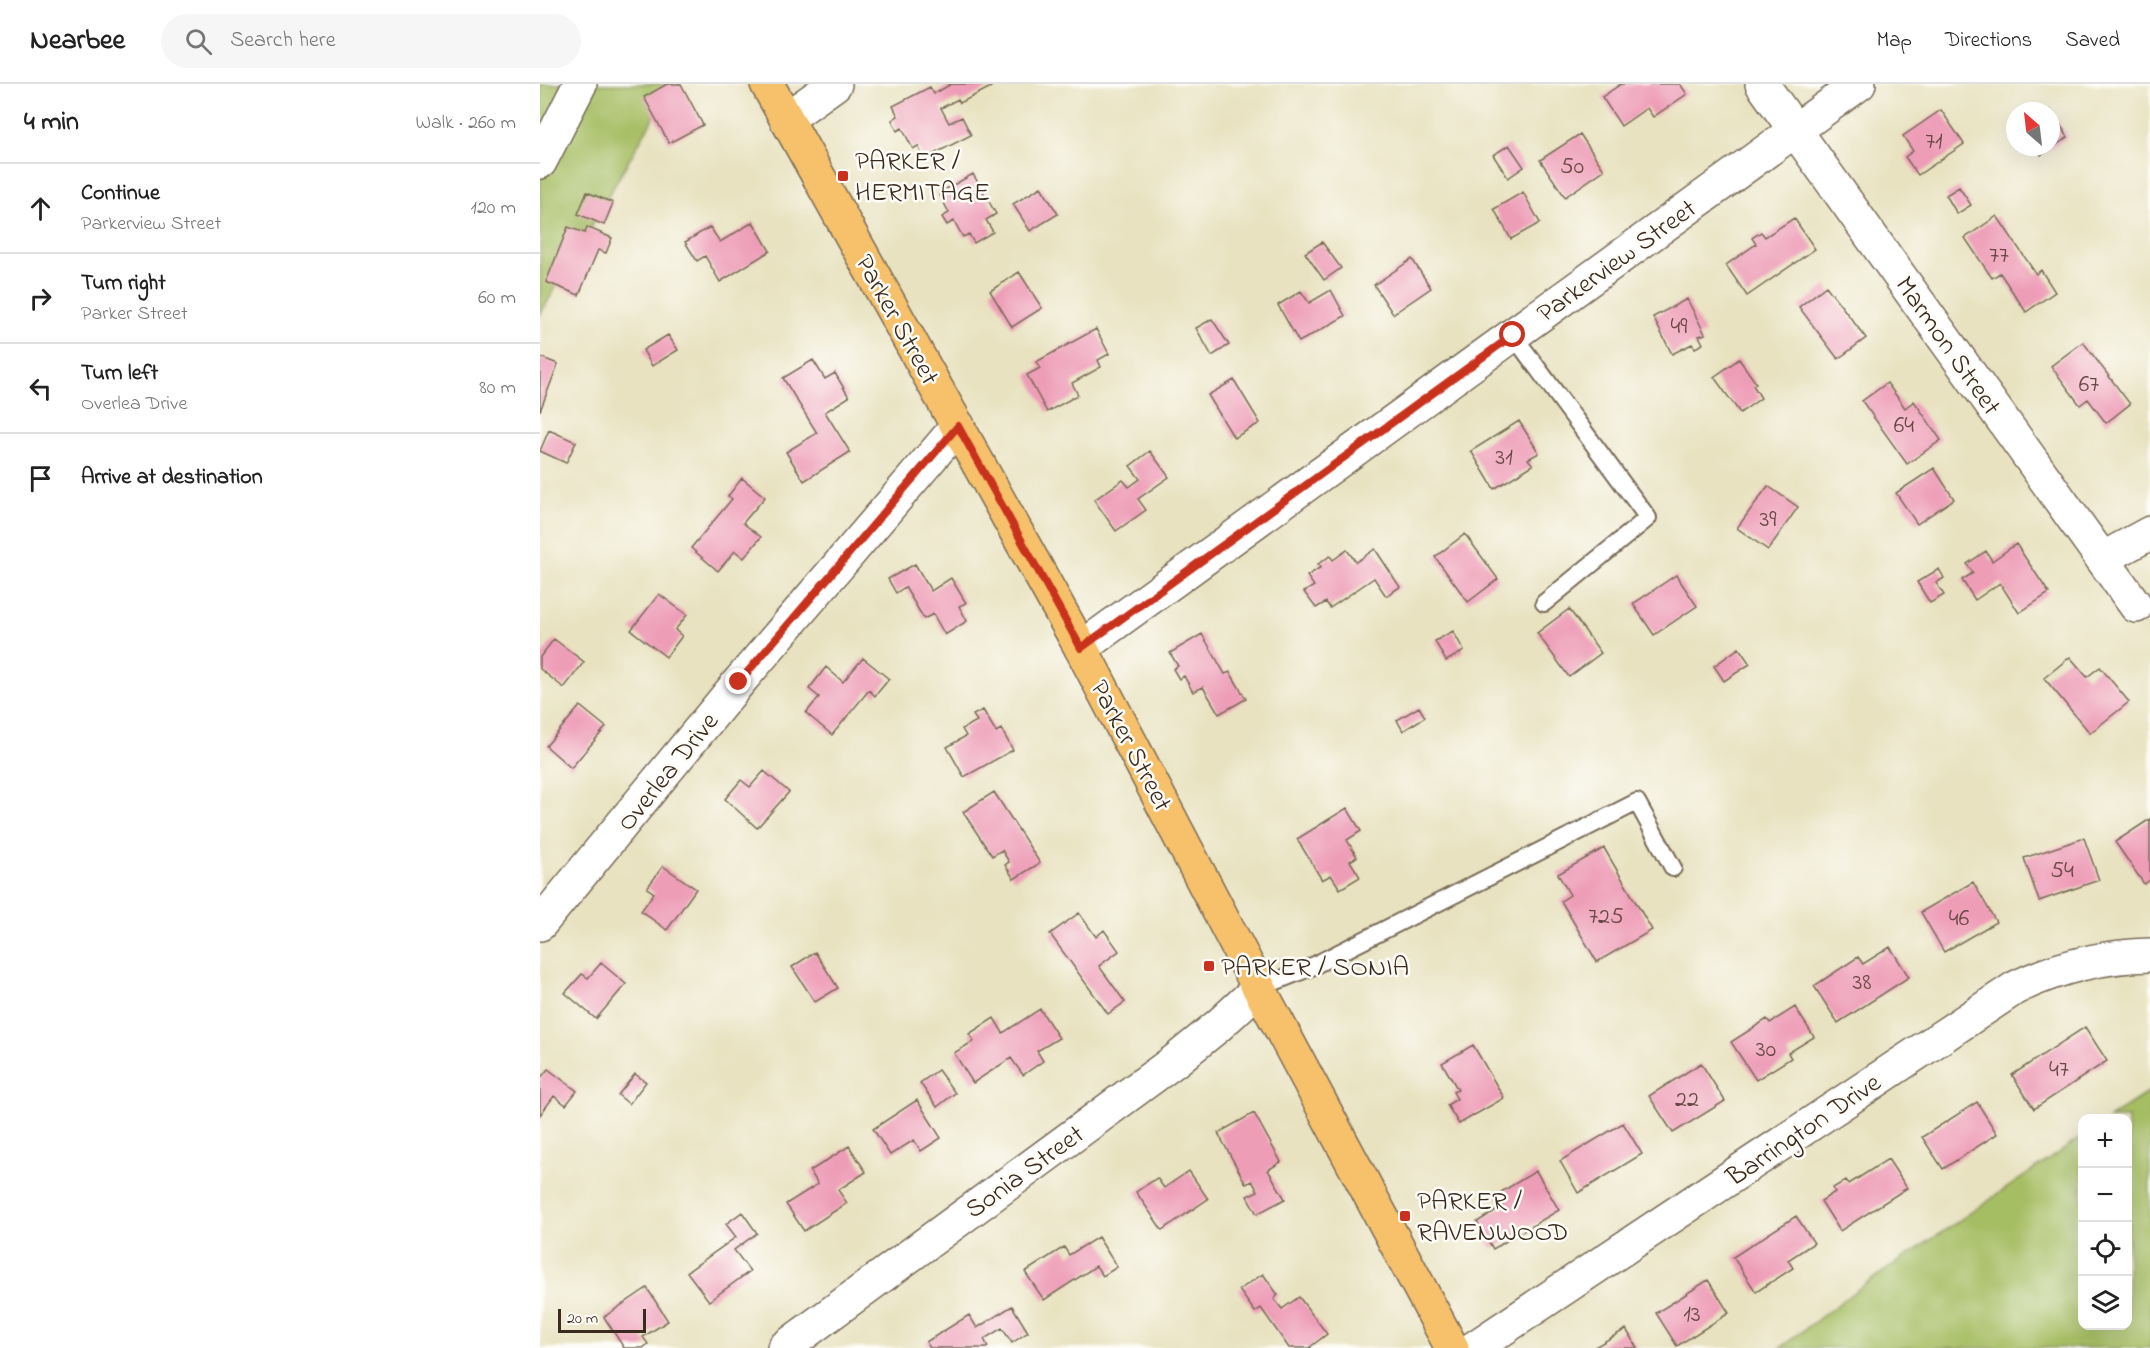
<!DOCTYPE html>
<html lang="en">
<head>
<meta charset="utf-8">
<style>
	body { margin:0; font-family:"Indie Flower",sans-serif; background:#f6f6f6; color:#222 }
	.controls { position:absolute; right:18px; bottom:18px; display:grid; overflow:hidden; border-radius:12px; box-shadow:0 6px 24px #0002 }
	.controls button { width:54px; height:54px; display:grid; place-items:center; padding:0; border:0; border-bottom:2px solid #e0e0e0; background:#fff; color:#222; font:30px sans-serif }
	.compass { position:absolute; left:1466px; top:18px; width:54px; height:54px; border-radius:50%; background:#fff; box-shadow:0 6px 24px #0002; rotate:332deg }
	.scale { position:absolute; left:18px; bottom:15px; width:88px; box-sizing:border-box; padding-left:6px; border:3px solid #3b2a1e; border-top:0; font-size:16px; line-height:21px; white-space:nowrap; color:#3b2a1e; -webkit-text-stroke:4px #fdfcf7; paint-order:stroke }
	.stop { position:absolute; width:18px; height:18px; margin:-14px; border:4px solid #c8321e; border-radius:50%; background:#fff }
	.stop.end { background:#c8321e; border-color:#fff; box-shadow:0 2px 6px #0008 }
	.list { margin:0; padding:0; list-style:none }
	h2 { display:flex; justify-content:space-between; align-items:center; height:78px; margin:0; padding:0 24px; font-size:26px }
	h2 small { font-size:20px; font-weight:400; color:#767676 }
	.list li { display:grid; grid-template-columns:39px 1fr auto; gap:18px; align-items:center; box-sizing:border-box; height:90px; padding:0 24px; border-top:2px solid #e0e0e0 }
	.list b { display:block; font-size:22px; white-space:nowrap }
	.list p { margin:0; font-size:20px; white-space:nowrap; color:#767676 }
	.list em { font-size:20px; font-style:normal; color:#767676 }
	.icon { flex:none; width:33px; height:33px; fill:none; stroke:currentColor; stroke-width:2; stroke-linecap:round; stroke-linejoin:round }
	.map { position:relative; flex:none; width:1610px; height:1264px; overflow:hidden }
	header { display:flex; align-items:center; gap:36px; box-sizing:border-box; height:84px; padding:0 30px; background:#fff; border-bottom:2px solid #e0e0e0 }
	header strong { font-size:28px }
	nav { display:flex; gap:33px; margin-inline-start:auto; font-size:21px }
	.search { width:420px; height:54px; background:#f6f6f6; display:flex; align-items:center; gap:15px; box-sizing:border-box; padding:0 21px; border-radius:33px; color:#767676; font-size:22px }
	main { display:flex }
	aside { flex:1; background:#fff }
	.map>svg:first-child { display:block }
</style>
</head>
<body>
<header>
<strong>Nearbee</strong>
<div class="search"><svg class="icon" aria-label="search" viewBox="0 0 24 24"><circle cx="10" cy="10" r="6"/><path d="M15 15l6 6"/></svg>Search here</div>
<nav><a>Map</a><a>Directions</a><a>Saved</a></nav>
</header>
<main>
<aside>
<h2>4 min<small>Walk · 260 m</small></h2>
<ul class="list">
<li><svg class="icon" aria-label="ahead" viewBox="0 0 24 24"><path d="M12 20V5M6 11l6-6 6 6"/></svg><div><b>Continue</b><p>Parkerview Street</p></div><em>120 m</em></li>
<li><svg class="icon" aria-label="right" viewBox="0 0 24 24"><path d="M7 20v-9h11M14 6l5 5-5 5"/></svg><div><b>Turn right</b><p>Parker Street</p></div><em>60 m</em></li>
<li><svg class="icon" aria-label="left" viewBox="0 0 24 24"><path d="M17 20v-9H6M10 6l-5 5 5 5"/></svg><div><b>Turn left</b><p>Overlea Drive</p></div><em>80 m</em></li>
<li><svg class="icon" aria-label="arrive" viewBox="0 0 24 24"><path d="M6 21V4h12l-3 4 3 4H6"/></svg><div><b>Arrive at destination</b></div></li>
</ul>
</aside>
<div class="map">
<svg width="1610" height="1264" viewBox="0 0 1610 1264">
	<rect width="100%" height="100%" fill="#fdfcf7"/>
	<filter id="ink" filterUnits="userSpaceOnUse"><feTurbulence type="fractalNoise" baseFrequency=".0167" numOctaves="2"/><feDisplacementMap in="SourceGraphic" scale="12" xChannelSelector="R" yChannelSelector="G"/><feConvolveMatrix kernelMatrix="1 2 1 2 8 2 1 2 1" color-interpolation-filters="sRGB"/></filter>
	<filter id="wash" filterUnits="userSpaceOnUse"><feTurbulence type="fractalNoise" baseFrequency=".008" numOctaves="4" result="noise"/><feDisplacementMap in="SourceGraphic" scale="24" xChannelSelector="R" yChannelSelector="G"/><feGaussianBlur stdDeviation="1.35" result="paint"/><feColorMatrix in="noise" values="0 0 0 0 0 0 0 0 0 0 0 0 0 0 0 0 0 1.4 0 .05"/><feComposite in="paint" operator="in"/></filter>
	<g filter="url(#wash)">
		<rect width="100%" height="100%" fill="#e8e2c0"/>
		<path fill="#a6be63" stroke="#707440" stroke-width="1.5" d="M0,0H130L111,38L0,231Z
			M1610,1007V1264H1240L1318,1205L1542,1053V1242H1588V1034H1569Z"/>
		<g id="blocks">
			<path fill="#ee9db7" d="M127,0H141L163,41L129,59L104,13Z
				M411,0H449L451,3L420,19L418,15L401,24L409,39L422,33L431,51L384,75L378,62L373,65L362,44L357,47L352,36L358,32L353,22L390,3L394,10Z
				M1081,0H1140L1147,10L1113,33L1107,24L1081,42L1062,13Z
				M1401,26L1424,60L1378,91L1365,73L1373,67L1363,52Z
				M1511,27L1528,53L1501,71L1495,63H1511Z
				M1040,50L1064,86L1025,113L1000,76Z
				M969,61L984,83L968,94L953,71Z
				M433,90L456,130L446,136L453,148L434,159L429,150L423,153L414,137L407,141L402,133L409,129L399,109Z
				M501,103L518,130L490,147L473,120Z
				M1419,103L1431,121L1417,130L1406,111Z
				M47,108L73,119L64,141L38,130Z
				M983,108L1000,139L971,155L954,125Z
				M1457,132L1496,190L1501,186L1515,208L1486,228L1460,189L1452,194L1425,154Z
				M1254,134L1275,165L1207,212L1186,181L1216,160L1212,154L1221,148L1225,153Z
				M213,138L230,167L180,198L165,172L157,177L145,158L170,143L180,158Z
				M28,143L45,149L47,143L72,154L66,169L58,166L39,211L6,198Z
				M782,158L801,184L784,196L765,169Z
				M872,175L891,204L853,230L834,201Z
				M479,188L502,224L472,243L450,207Z
				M1286,202L1326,254L1298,275L1259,223Z
				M791,206L805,232L759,258L738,221L761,207L769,219Z
				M1147,215L1165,250L1159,252L1163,260L1155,264L1152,260L1132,270L1113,233Z
				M672,235L689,261L672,272L656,244Z
				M556,245L569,270L558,276L561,283L532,299L538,311L507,328L487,291L500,284L496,278Z
				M128,251L138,266L112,282L103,266Z
				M1543,258L1590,320L1566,339L1548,315L1540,321L1511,282Z
				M0,273L18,280L0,327Z
				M1199,275L1216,299L1213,301L1221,314L1200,329L1174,293Z
				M273,276L285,295L295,289L309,313L285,328L310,368L264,397L246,368L277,349L243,294Z
				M694,296L720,339L694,354L668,311Z
				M1347,299L1365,324L1374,317L1401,356L1367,380L1322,317Z
				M979,337L999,369L988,375L993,381L954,405L931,367Z
				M9,346L36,358L26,379L0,367Z
				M610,367L629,393L598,415L606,426L576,447L554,416L583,396L589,403L600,395L590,382Z
				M1394,384L1414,415L1377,440L1356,409Z
				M202,394L225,413L203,439L221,453L204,474L195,467L178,487L151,464L192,415L188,412Z
				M1228,402L1258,423L1228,466L1197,444Z
				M925,450L958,495L928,518L895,473Z
				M1476,460L1509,509L1479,529L1460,499L1435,516L1422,496L1433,489L1427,480L1446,467L1452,477Z
				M835,465L860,503L846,512L834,494L790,524L786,518L776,524L764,508L774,502L767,492L781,483L778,480L790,472L793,476L807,466L816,478Z
				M375,480L391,507L411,494L426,519L419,522L427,537L405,551L393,530L384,535L365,503L356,509L348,495Z
				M1399,485L1404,494L1396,499L1404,511L1390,519L1377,498Z
				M1136,491L1157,522L1114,551L1093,520Z
				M119,510L147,531L135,546L142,552L126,573L91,546Z
				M1029,525L1061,569L1029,593L997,549Z
				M913,547L924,567L906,577L895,557Z
				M662,550L685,590L690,588L706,615L679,630L663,603L653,608L644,592L639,595L633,585L638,582L630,569Z
				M14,555L44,578L24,604L0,585V573Z
				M1199,564L1210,580L1184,597L1174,582Z
				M1530,573L1547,593L1560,583L1589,618L1550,649L1504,594Z
				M323,574L349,595L335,612L329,606L292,651L266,629L279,613L269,605L286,583L303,598Z
				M40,622L66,643L31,684L6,662Z
				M879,623L885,633L863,647L857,636Z
				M443,626L456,648L461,645L473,666L424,693L407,663L426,652L422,645L437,637L433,631Z
				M224,687L249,708L217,744L185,715L201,696L210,703Z
				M454,708L500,779L474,795L465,781L469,778L462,766L452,772L423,728Z
				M807,724L821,747L807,756L817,773L810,777L820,793L800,805L791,791L782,796L757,755Z
				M1610,735V796L1604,800L1575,758Z
				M1544,754L1559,796L1499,817L1484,774Z
				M1064,764L1112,846L1057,878L1021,817L1030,811L1018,790Z
				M123,782L156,805L127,846L101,827L114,809L107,804Z
				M1433,798L1456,838L1404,868L1381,828Z
				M539,829L556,853L564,846L579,867L559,882L585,918L568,930L510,850Z
				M1350,863L1369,893L1298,939L1274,902L1318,873L1323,880Z
				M275,868L298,904L275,918L252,883Z
				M61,879L86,900L56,935L25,909L42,890L48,894Z
				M1255,923L1274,953L1248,969L1251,974L1216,996L1191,958L1227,935L1230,939Z
				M500,925L519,954L497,967L503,977L483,991L471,974L433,999L414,969L434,957L429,950L454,934L463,949Z
				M1545,943L1567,977L1494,1025L1472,991Z
				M933,961L964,1014L919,1040L907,1021L917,1015L913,1008L918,1006L902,979Z
				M1161,979L1185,1017L1133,1049L1109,1012Z
				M8,985L37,1007L26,1021L14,1012L0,1031V995Z
				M398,986L415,1009L397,1023L380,999Z
				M95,990L106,998L89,1020L78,1011Z
				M377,1016L401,1054L381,1067L374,1056L350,1071L333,1045Z
				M1437,1018L1457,1050L1403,1085L1382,1053Z
				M714,1029L741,1078L728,1086L745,1115L717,1130L707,1112L718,1107L712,1097L706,1100L678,1049Z
				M1083,1039L1102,1070L1038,1109L1020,1077Z
				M309,1062L326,1088L298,1106L307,1119L264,1147L246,1120L278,1100L270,1087Z
				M1348,1075L1367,1104L1300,1147L1281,1117L1295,1108L1293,1104L1306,1096L1309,1100Z
				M649,1087L668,1115L622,1146L596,1108L617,1094L624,1104Z
				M996,1087L1019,1126L953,1165L937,1138L963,1122L956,1111Z
				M202,1128L217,1149L194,1166L210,1187L169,1217L147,1188L196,1153L186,1140Z
				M1256,1132L1274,1159L1248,1176L1253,1184L1216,1208L1193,1173Z
				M558,1153L577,1183L563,1192L556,1182L504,1216L485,1188L524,1163L529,1171Z
				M723,1190L738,1211L734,1215L742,1225L759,1213L787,1250L770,1263L771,1264H749L721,1224L715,1228L699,1206Z
				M1168,1196L1189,1229L1137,1262L1116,1229Z
				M107,1204L128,1237L103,1253L108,1260L103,1264H84L64,1233Z
				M472,1222L488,1248L472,1259L462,1244L444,1255L448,1263L446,1264H390L386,1258L429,1231L437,1244Z
				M1086,1245L1097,1264H1053Z"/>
		</g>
	</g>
	<g filter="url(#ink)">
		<use href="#blocks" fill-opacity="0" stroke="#786a57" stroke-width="1.5"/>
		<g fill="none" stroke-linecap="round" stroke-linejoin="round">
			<defs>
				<path id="lane" d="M973,251L1108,434L1004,519
					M719,904L769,884L1097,718L1133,784"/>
				<path id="street" d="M1222,0L1596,522
					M246,35L295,0
					M0,78L40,0
					M1562,475L1610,449
					M541,564L1319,0
					M0,840L199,598L418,342
					M244,1264L636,976L679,941L719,904
					M934,1264L1475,904C1518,883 1561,872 1610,871"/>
				<path id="primary" d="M227,0L541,564L719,904L912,1264"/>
			</defs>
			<use href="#lane" stroke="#786a57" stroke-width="20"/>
			<use href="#street" stroke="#786a57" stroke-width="36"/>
			<use href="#primary" stroke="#786a57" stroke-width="36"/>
			<use href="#lane" stroke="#fff" stroke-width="16"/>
			<use href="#street" stroke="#fff" stroke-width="33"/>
			<use href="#primary" stroke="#f7c06b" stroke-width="33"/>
		</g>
	</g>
	<g fill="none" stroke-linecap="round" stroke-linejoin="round" filter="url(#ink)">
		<path stroke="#c8321e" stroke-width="8" d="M199,598L418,342L541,564L973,251"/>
	</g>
	<g fill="#c8321e" stroke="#fdfcf7" stroke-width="2">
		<rect x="297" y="86" width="12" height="12" rx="3"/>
		<rect x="663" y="876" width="12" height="12" rx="3"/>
		<rect x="859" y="1126" width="12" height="12" rx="3"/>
	</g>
	<g text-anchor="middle" stroke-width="5" stroke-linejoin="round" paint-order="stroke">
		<g font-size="24" fill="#684744">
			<text x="1394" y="64">71</text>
			<text x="1032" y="89">50</text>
			<text x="1459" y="178">77</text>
			<text x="1139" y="249">49</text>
			<text x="1549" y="307">67</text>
			<text x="1364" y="348">64</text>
			<text x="964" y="380">31</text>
			<text x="1228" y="442">39</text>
			<text x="1522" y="793">54</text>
			<text x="1066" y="839">725</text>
			<text x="1419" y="841">46</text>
			<text x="1322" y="905">38</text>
			<text x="1226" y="972">30</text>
			<text x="1519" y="992">47</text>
			<text x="1147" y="1022">22</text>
			<text x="1152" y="1237">13</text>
		</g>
		<g font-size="27" fill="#3b2a1e" stroke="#fdfcf7" text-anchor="start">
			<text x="315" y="85">PARKER /<tspan x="315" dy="31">HERMITAGE</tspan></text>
			<text x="681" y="891">PARKER / SONIA</text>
			<text x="877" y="1125">PARKER /<tspan x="877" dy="31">RAVENWOOD</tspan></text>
		</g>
		<g font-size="27" fill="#3b2a1e" stroke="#fdfcf7">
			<text transform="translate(1076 176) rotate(-36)" y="9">Parkerview Street</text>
			<text transform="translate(358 235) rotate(61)" y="9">Parker Street</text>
			<text transform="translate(1409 261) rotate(55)" y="9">Marmon Street</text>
			<text transform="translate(592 661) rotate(62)" y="9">Parker Street</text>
			<text transform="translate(127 687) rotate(-51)" y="9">Overlea Drive</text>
			<text transform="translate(1263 1045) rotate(-34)" y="9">Barrington Drive</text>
			<text transform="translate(484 1087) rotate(-36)" y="9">Sonia Street</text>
		</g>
	</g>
</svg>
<div class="controls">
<button>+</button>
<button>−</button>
<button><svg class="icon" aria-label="locate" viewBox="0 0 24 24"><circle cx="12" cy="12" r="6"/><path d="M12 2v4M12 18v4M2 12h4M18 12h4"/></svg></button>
<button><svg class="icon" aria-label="layers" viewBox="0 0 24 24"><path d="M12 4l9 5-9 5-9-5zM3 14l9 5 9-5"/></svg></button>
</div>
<svg class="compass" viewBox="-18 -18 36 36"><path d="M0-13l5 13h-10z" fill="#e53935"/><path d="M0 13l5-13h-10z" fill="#767676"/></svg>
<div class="scale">20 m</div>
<div class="stop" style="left:973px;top:251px"></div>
<div class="stop end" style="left:199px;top:598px"></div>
</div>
</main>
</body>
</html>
